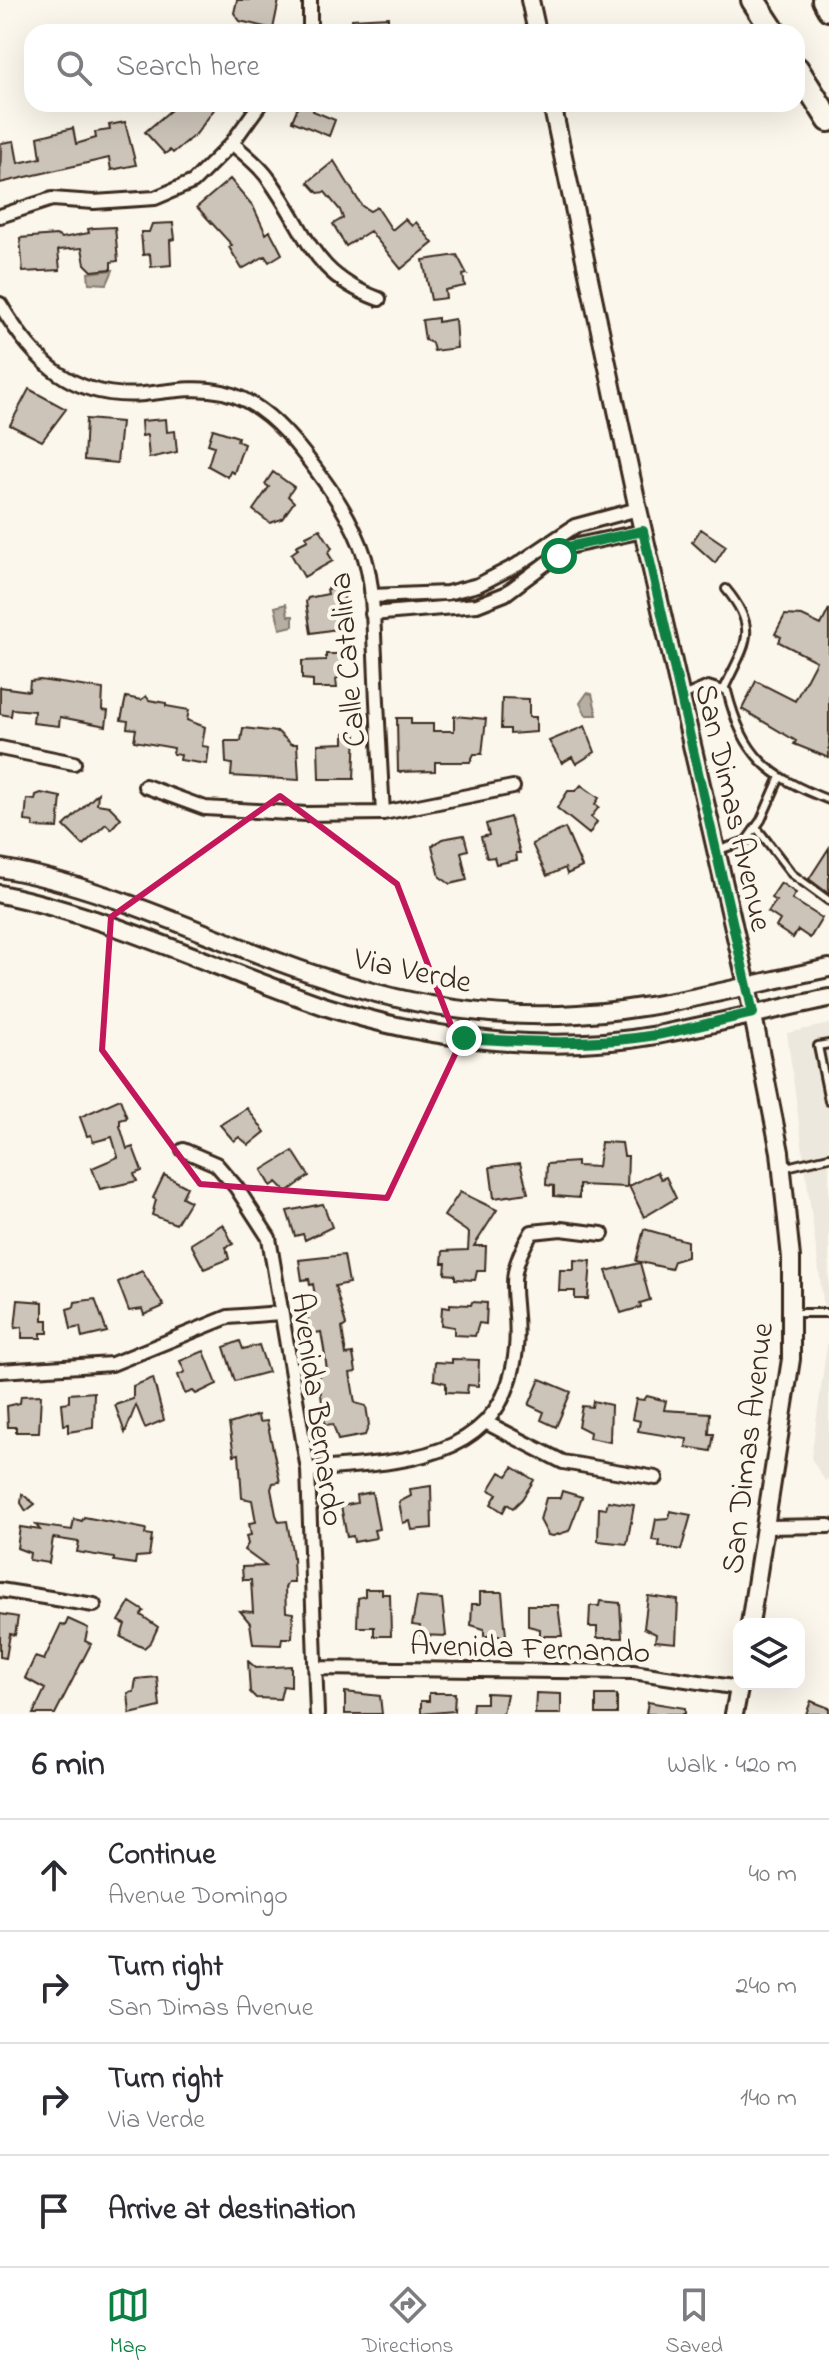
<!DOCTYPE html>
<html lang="en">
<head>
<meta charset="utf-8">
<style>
	body { margin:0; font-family:"Indie Flower",sans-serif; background:#f2f2f3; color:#2b2b33 }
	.controls { position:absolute; right:24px; bottom:24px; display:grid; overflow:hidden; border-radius:16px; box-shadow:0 8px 32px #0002 }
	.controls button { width:72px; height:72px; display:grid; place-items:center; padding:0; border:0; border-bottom:2px solid #e1e1e2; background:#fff; color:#2b2b33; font:40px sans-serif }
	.stop { position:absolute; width:24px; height:24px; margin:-18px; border:6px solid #0b8043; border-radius:50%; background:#fff }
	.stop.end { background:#0b8043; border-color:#fff; box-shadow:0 2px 8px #0008 }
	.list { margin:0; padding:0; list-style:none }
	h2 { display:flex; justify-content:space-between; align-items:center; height:104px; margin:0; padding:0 32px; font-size:34px }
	h2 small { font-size:26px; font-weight:400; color:#7c7c81 }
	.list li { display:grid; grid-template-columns:52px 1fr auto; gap:24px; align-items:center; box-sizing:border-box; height:112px; padding:0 32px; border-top:2px solid #e1e1e2 }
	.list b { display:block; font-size:30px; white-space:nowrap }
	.list p { margin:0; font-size:26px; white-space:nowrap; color:#7c7c81 }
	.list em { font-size:26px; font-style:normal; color:#7c7c81 }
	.icon { flex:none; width:44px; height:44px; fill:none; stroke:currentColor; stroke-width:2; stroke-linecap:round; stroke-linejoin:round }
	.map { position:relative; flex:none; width:829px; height:1714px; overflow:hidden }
	.search { position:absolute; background:#fff; box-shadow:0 8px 32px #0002; left:24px; right:24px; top:24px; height:88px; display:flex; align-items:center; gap:20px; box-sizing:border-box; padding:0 28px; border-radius:24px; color:#7c7c81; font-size:30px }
	.sheet { height:552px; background:#fff }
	nav { display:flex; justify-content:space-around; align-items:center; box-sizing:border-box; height:112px; border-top:2px solid #e1e1e2; background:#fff; font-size:22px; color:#7c7c81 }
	nav a { display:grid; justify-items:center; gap:4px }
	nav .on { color:#0b8043 }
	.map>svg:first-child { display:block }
</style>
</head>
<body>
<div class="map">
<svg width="829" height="1714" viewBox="0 0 829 1714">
	<rect width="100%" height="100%" fill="#fbf7ec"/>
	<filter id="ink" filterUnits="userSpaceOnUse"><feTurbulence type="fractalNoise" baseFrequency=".0125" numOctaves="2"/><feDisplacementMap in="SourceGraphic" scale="16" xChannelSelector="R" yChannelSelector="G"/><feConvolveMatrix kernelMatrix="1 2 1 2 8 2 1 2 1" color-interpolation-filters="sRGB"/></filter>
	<g filter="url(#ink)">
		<path fill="#ede8dd" d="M829,1024V1478L825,1481L811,1458L828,1338L787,1033Z"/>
		<path fill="#b6aea2" stroke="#85796d" stroke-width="2" d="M113,270L107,284L89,283L88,273Z
			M286,604L288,616H293V626L280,629L275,607Z
			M587,693L592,694L597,715H586L580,703Z"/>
		<path fill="#ccc4b9" stroke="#3b2a1e" stroke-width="2" d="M237,0H279L273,29L240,21L234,13Z
			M388,17V32H353L352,19Z
			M178,104H218L197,133L173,153L170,150L165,154L145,132Z
			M299,104H315L313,111L335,120L329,136L292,121Z
			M125,122L136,165L111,170L109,158L0,183L1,143L14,141L18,163L41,158L38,137L73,128L76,144L96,138L95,132L110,130L109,125Z
			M334,161L362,206L370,211L377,207L392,230L405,219L412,226L416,222L433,243L401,269L370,231L346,246L333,224L343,218L340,210L325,192L318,193L308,182Z
			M230,179L253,206L266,234L270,231L277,244L282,254L269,262L265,256L242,269L229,247L232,245L197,207Z
			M173,223L175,239L170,240L171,265L151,267L150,254L143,255L141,232H149L152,224Z
			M115,227L118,261L111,262V269L92,271L85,264L82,248L58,250L60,270L23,272L20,238L56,235L62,238L89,233L88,229L94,228Z
			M457,255L467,274L463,275L465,286L445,290L446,298L431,300L423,260Z
			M438,318V322L455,319L457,348L434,351L432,343L425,340L422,320Z
			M29,389L66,409L42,441L10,425Z
			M86,419L121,422L117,463L84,460Z
			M166,419L167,432L175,431L177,452L149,458L147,435L142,436L141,421Z
			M213,429L238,437L237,441L244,444L234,473L230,471L228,477L208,466L214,446L208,444Z
			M273,472L294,487L288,496L294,502L282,519L270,523L253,510L269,487L265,484Z
			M320,529L332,548L328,553L333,561L304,577L291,554L298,549L296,546L308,540L306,536Z
			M701,529L726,546L715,563L692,542Z
			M342,587L350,627L311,633L306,602L308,598L328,594L327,589Z
			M829,609V758L794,744L796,741L742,709L756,681L795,701L816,661L779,642L781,637L775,634L785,615L802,616L821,625Z
			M326,654H341L343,675L336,679L337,688H313V680L302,679V661L326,660Z
			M40,680L103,689L102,710L108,711L106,726L60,717L59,726L33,723L34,711L12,709L11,716L0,714V687L29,691L30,681Z
			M146,696L149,700L166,703V706L189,710L187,720L205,727L202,746L209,747L207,764L180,760L181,755L173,754L174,748L134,741L136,729L127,728L128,721L121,720L126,697L141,700Z
			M502,698L529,699V717H536V732L510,734V729H501Z
			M454,716L486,719L482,754H474L470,762H435V771L398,772L397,718H411V724H433V731H454Z
			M585,726L595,752L576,764L572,757L562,763L549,741Z
			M243,728L278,732L291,744H297L299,780L231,776L232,764L226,763L225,741H241Z
			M356,732L354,779H319L318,744L344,743V733Z
			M581,785L599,798L595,804L599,807L591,817L597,822L589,834L557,808L568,791H576Z
			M41,793L61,797L58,828L33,827V822L25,821L27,799L35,800L36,795Z
			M98,793L97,804L109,806L121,818L111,829L106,824L83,845L64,826Z
			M510,817L520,853H516L517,860L496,864L494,857L487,858L481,837L489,835L486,824Z
			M565,828L582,867L567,874L565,868L547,876L532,844Z
			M464,835L468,850L461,852L467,880L450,884L440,877L432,846L442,839Z
			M829,848V894L809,879Z
			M781,883L796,893L792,899L822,918L810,938L798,930L793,938L776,927L780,920L768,912L776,901L771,898Z
			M120,1099L127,1118L120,1120V1126L127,1149L133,1147L142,1171L134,1174L137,1181L100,1189L92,1168L118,1157L112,1137L93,1142L91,1135L87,1136L80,1117Z
			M247,1108L265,1132L249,1145L239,1137L234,1141L220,1125Z
			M601,1142L622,1143L624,1156H628L627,1187L579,1185V1198L554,1196V1186L546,1185L547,1164L577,1162V1166L598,1167Z
			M293,1151L309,1176L287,1192L277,1182L271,1186L262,1170Z
			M520,1163L528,1193L494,1198L490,1167Z
			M657,1172L661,1179L666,1177L676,1198L644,1217L629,1186Z
			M164,1175L187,1187L182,1197L190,1201L176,1224L152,1215L156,1200L153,1198Z
			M460,1192L497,1210L474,1246H486L485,1271H477L475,1280L455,1279V1275L445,1274L446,1263H442L443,1251L468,1250L469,1233L444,1216Z
			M323,1204L332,1227L305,1240L303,1234L295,1236L287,1211Z
			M223,1224L233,1244L226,1247L229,1259L204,1269L191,1244Z
			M644,1229L687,1241V1257L674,1261L671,1269L636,1261Z
			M344,1255L349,1283L335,1286L346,1325L342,1328L346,1355L353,1354L356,1372L350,1373L355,1403L366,1406L369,1425L365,1435L338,1440L333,1424L325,1425L318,1372L327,1370L324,1349L321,1332L310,1334L306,1309L317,1307L313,1284L310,1285L309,1279L302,1280L299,1260Z
			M574,1260L591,1261L588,1299H575V1291H559L560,1270H574Z
			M640,1263L650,1300L640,1303L641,1307L621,1313L606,1271Z
			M142,1271L164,1306L144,1315L142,1309L129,1311L118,1282Z
			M95,1299L107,1332L82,1338L80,1327L71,1329L67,1309L74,1307L75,1302Z
			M18,1300L43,1302V1320H48V1333H41V1338H22V1327L15,1328Z
			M472,1302L487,1303L486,1324L479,1323L475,1336L454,1335V1327L441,1325L442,1307L450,1308V1304L471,1305Z
			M240,1341L243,1349L259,1345L268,1372L235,1381L224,1347Z
			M204,1351L217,1384L196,1394L193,1391L185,1394L178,1375L185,1372L180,1361Z
			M452,1359L479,1360L478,1386L468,1385L467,1393L446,1392V1383L434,1380L435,1362L452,1363Z
			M153,1378L164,1420L145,1428L136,1405L125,1433L115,1405L133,1399V1386Z
			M540,1379L571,1392L556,1427L541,1420L544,1412L529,1405Z
			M94,1392L93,1428L68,1432V1424L64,1425L62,1403L69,1402V1394Z
			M41,1395L39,1432H16V1427H8L7,1406L20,1403L21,1396Z
			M647,1396L666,1401L664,1410L710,1413L709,1434H714L711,1451L686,1447L687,1439L638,1431L640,1421L632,1419L636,1399L644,1400Z
			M593,1401L611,1405L610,1442L589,1438L590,1432L578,1426L582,1406L592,1407Z
			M258,1415L259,1422L267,1421L280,1482L273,1483L271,1489L276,1515L279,1522L287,1521L293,1557L294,1582H288L285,1588L286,1612L293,1613L292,1638H282L281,1645L253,1644L250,1623L240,1611L253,1612L251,1580H243L242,1567L266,1566L244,1550L248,1544L246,1536L251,1535L249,1523L256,1522L252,1500L242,1498L239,1454L234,1455L229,1424Z
			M513,1467L534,1480L522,1499L513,1508L507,1504L503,1512L491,1504L497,1494L489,1490L500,1472L507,1476Z
			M431,1486L432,1528L412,1530L410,1521L403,1523L399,1502L411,1496L410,1489Z
			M562,1491L582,1497L569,1531L553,1536L548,1535L540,1520L546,1498H560Z
			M372,1492L379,1529L374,1530L376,1538L354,1542L353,1536L347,1537L341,1506L357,1503L356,1495Z
			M22,1494L35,1504L26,1511L21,1503Z
			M608,1501L634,1505L627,1544L598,1541L599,1508L606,1509Z
			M670,1511L691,1515L681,1550L659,1546L660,1541L652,1540L656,1519L669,1518Z
			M84,1517L146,1529L145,1534L152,1535L149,1556L136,1557L135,1564L114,1561V1558L77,1552L79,1542L53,1538L49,1563L29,1560L30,1553L17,1548L20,1527L40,1530L36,1525L72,1530L74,1519L82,1521Z
			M365,1589H382V1594H390L391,1636H374V1627H357L358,1598L365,1596Z
			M480,1592H502L506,1636H484V1629L471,1625L472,1604H480Z
			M648,1596L678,1600L676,1643L655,1641L656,1634L644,1628Z
			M417,1597L442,1599L446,1636L419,1635L420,1626L412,1625Z
			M600,1601L620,1603L622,1638H597V1627H589L590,1606H599Z
			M130,1602L144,1611L141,1615L158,1627L151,1642L144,1648L121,1637L125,1624L119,1621Z
			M528,1605H558L562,1636H540V1629L528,1626Z
			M0,1614L18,1617L15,1635L10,1634L6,1658L0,1657Z
			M68,1619L88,1628L85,1641L91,1644L55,1714H33L45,1689L25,1678L35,1657L44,1660L61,1624L65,1626Z
			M248,1661L256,1668L291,1666V1687L283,1686L280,1699L256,1698L250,1692Z
			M157,1677L160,1707L130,1714L128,1693L134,1692L136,1679Z
			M345,1692L380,1696L382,1714H345Z
			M429,1693H455L454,1711L421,1714V1701H429Z
			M486,1693L507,1694L503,1714H472L473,1703H486Z
			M536,1693L561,1694V1714H535Z
			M596,1695H617V1714H596Z
			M811,1701L829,1708V1714H806Z
			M648,1702L685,1708V1714H646Z"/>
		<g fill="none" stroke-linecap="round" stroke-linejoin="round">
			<defs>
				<path id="lane" d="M724,689C744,645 761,631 726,589
					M683,696L708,685L727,691C744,757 767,776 829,800
					M756,827L792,874L829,901
					M719,850L746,841L761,820L780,777
					M829,1044L818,1046L829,1101
					M782,1168L829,1157
					M791,1313H829"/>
				<path id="street" d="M310,32V0
					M232,143L260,104
					M0,216L52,199L94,202L155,198L193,182L232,143C244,154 259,165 268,178C309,233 309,273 379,299
					M0,304C34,362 73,400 144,394C171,391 196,386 223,392C257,400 283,427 304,454C328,485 353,519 365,558C374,589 373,623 375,655C377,708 380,761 383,813
					M371,596L447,593L478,585L517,565L575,526L638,509
					M372,614L477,605L505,594L568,547L643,531
					M0,748L74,763
					M145,786L205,808L306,814L383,813L513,787
					M183,1150L216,1164L236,1187L269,1238L308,1470L317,1714
					M0,1371L112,1364L228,1317L280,1313
					M487,1423L563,1462L656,1478
					M308,1470C398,1461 504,1465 516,1349C521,1297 500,1283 532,1232L561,1229L602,1234
					M767,1527L829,1526
					M0,1590L94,1605
					M318,1668L633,1672L739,1688"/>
				<path id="secondary" d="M530,0L537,32
					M552,104L638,509L747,985L780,1152L791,1258V1359L750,1624
					M0,868C122,889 233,952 351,986C425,1008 501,1019 578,1014C663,1009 747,985 829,968
					M0,894C112,917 219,970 327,1007C428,1040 551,1054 657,1035C714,1024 771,1010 829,998
					M734,1714L740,1684"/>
				<path id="highway" d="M753,0L774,32
					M824,0L829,9
					M797,69L829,120"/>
			</defs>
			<use href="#lane" stroke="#3b2a1e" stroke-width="12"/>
			<use href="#street" stroke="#3b2a1e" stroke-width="18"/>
			<use href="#secondary" stroke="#3b2a1e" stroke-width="22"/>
			<use href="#highway" stroke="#3b2a1e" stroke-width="28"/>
			<use href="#lane" stroke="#fbf7ec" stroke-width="6"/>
			<use href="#street" stroke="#fbf7ec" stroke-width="12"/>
			<use href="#secondary" stroke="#fbf7ec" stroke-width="16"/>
			<use href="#highway" stroke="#fbf7ec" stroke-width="22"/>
		</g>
	</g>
	<g fill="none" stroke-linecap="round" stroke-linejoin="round" filter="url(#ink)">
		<path stroke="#0b8043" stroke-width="10" d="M464,1038C527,1042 593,1046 656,1035C688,1029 721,1020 753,1013L643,531L568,547L559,556"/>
	</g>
	<path fill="none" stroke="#c2185b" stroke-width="6" stroke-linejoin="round" d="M280,796L397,884L459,1046L387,1198L200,1184L102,1050L111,917Z"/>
	<g text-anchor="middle" stroke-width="8" stroke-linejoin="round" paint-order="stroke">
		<g font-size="32" fill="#3b2a1e" stroke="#fbf7ec">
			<text transform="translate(346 660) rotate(-95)" y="11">Calle Catalina</text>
			<text transform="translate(735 807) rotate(77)" y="11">San Dimas Avenue</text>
			<text transform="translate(413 969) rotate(12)" y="11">Via Verde</text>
			<text transform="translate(319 1409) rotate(82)" y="11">Avenida Bernardo</text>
			<text transform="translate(746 1448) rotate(-83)" y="11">San Dimas Avenue</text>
			<text transform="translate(530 1647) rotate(2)" y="11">Avenida Fernando</text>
		</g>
	</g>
</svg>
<div class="controls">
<button><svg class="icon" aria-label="layers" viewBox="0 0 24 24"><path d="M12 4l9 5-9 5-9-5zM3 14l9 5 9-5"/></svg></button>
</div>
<div class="stop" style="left:559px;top:556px"></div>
<div class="stop end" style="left:464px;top:1038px"></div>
<div class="search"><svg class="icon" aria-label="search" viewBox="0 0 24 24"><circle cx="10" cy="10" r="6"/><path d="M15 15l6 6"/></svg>Search here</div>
</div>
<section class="sheet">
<h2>6 min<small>Walk · 420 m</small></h2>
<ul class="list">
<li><svg class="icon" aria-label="ahead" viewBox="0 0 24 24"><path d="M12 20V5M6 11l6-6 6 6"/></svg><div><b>Continue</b><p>Avenue Domingo</p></div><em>40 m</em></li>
<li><svg class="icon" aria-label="right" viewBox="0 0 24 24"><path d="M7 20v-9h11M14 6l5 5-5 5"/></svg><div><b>Turn right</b><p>San Dimas Avenue</p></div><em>240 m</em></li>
<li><svg class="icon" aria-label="right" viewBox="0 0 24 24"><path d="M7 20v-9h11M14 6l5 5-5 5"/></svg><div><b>Turn right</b><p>Via Verde</p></div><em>140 m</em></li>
<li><svg class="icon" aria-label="arrive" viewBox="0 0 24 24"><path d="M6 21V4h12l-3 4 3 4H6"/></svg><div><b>Arrive at destination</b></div></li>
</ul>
</section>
<nav>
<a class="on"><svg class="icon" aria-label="map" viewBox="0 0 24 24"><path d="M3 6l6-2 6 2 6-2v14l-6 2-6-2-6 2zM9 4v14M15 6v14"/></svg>Map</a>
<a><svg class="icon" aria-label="directions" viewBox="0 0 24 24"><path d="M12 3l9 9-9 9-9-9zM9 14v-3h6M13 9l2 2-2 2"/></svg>Directions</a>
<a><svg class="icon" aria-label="saved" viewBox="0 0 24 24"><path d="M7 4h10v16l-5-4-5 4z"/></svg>Saved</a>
</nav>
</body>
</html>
